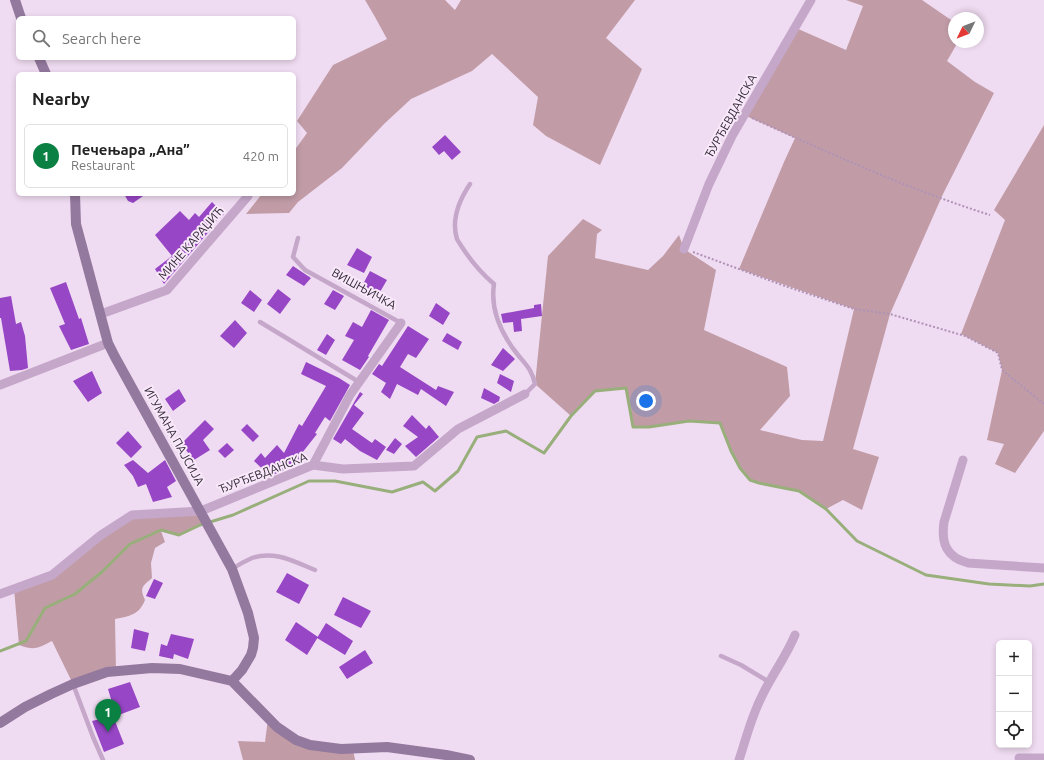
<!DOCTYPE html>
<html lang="en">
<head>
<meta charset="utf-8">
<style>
	body { margin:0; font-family:Ubuntu,sans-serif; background:#f2f2f2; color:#222 }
	.controls { position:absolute; right:12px; bottom:12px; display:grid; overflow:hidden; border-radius:6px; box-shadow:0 2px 6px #0003 }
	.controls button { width:36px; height:36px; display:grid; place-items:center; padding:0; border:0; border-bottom:1px solid #e0e0e0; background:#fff; color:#222; font:20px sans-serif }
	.compass { position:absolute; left:948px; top:12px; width:36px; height:36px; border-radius:50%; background:#fff; box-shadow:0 2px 6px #0003; rotate:227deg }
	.you { position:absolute; left:646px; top:401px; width:14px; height:14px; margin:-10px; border:3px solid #fff; border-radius:50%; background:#1a73e8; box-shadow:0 0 0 6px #1a73e833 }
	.badge { display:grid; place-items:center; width:26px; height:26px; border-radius:50%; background:#0b8043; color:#fff; font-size:13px; font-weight:700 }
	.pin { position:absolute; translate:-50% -33px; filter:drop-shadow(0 1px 2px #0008) }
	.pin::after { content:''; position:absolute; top:21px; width:14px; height:12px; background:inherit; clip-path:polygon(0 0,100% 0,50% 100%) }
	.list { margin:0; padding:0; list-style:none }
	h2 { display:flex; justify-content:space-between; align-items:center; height:52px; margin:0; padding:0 16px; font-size:17px }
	h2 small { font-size:13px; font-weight:400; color:#767676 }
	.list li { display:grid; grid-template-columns:26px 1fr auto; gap:12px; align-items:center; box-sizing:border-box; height:64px; margin:0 8px 8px; padding:0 8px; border:1px solid #e0e0e0; border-radius:6px }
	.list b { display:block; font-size:15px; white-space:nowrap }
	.list p { margin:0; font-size:13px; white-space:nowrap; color:#767676 }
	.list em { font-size:13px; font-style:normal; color:#767676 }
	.icon { flex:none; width:22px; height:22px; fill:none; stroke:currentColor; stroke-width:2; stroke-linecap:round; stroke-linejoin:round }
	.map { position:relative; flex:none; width:1044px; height:760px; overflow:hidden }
	.search { position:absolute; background:#fff; box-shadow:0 2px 6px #0003; left:16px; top:16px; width:280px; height:44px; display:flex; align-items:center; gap:10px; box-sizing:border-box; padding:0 14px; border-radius:6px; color:#767676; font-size:15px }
	.panel { position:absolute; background:#fff; box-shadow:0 2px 6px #0003; left:16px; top:72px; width:280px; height:124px; border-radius:6px }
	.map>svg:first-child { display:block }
</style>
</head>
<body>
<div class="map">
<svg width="1044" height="760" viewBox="0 0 1044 760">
	<rect width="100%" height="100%" fill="#f0dcf2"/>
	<path fill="#c19ca6" d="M365,0H445L455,10L461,0H635L606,38L642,69L600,165L546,136L533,125L538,97L492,54L472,71L411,99L384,124L342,168L298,202L289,213L246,214L262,194H294V151L307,133L297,121L333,65L387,39L375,17Z
		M846,0H922L954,22V42H958L947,61L975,82L994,93L943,194L890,314L853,449L879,457L862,510L843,500L826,509C818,504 806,493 798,491C784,486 761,488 750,480C736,471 726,438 720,423L689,421L649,427H633L626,388L595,391L571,416L535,384L548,256L583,219L602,230L597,234L595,258L648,270L663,256L679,235L684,249L716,270L704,330L787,367L790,396L760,430L802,440L823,441L854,309L739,269L784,162L795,138L744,115L796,28L846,50L863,6Z
		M1044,125V431L1015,473L995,464L1004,444L987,440L1002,370L998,353L961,334L1005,220L994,210Z
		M201,511L207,523L179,535L161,531L165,542L155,548L151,563L152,578C143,586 139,587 145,600C139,615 130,616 115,619L116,671L73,684L52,641C38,648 35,651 19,645L14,589L52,575L132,515Z
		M268,719L296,740L353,749L355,760H243L238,741L265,742Z"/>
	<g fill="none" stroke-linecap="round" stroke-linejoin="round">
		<path stroke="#98af7b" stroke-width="3" d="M0,651L26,641L45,608L75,594L103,571L130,544L161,530L179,535L200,525L233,515L309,481H335L392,492L423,482L435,491L458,471L477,437L506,431L544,453L571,416L595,391L626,388L633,427H649L689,421L720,423L731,451L740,468L750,480L759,483L799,491L826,509L857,541L926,575L989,584L1030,586L1044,584"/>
	</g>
	<path fill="#9746c5" d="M445,135L461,152L452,160L444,151L439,155L432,147Z
		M124,194H146L133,203L128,201Z
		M212,202L224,214L211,226L212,228L164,284L155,269L172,256L155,235L180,211L189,220L195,213L199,217Z
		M357,248L372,257L364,273L347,265Z
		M293,266L311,278L304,286L286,275Z
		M370,271L387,280L377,297L361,288Z
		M66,282L79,319L81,318L89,344L71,350L59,326L65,324L50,288Z
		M278,289L291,299L280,314L267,304Z
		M250,290L262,300L254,312L241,303Z
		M333,290L344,296L335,310L324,304Z
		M11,296L16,324L21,322L25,336L28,368L22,370L10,371L1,318H0V298Z
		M436,303L450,313L443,325L429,316Z
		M541,304L542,316L521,319L522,331L514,332L513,322L503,323L501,314L534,308V305Z
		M371,310L389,320L368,356L369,357L360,370L342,360L354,340L345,336L353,322L362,327Z
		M235,320L247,333L234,348L220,336Z
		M408,326L429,339L416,358L408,354L400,367L436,390L438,386L454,392L446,406L421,389L418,395L397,384L390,399L381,392L386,383L372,374L379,364L382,366Z
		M447,333L462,342L458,350L442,341Z
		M327,334L335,340L326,355L317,350Z
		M503,348L515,359L503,371L491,365Z
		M306,362L339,378L350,385L330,421L325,417L315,433L317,434L302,453L307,457L294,466L270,476L254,461L261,453L265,458L277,445L284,453L299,424L302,426L326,386L301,374Z
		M92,371L102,393L88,402L73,381Z
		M500,374L514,381L511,392L497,383Z
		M484,388L500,397L499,401L494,404L481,398Z
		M179,389L186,401L173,411L165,399Z
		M360,392L363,394L354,405L364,413L352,429L372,443L375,439L386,447L377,460L360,451L345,439L341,444L333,439Z
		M412,415L426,429L429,425L439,437L416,457L405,446L418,437L403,426Z
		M205,420L214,429L203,440L210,450L194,460L181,444Z
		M247,424L259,436L253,442L241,430Z
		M128,431L142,447L131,458L116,443Z
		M395,438L402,444L394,454L386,450Z
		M227,443L234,450L225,458L218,451Z
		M133,460L148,473L165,460L176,481L167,487L172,497L153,502L146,484L138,487L133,476L124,465Z
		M287,573L309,585L299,604L276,592Z
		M154,579L163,583L155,599L146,596Z
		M343,597L371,611L361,628L334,615Z
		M296,622L318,637L307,655L285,640Z
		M326,623L353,641L345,655L317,638Z
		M134,629L149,633L145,651L131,648Z
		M171,634L194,639L188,659L174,654L173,659L159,656L161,644L167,646Z
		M365,650L373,663L347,679L339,667Z
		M130,682L140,707L116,716L108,689Z
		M113,716L124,744L104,752L92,721Z"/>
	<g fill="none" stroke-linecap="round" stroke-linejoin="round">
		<path stroke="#af92b6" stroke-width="2" stroke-dasharray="2 2" stroke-linecap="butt" d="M752,118C831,154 908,189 990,215
			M693,252L782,285L854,309L890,314L965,336L998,353L1002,370L1044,404"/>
		<path stroke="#c5a7ca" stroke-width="4.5" d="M470,184C460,199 451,220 457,239C458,241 460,244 462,247C471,261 481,273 494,284C490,310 502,335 518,355C527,366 532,370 535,384L525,394
			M298,238L293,257L305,270L401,323
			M260,322L359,382
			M232,569C238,565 245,561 252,558C274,550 295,562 315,570
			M721,656L741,665L769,682
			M73,684L93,737L103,760"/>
		<path stroke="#c5a7ca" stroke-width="9" d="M684,249L709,184L732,136L811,0
			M101,314L167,290L248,196
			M0,385L108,343
			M963,460L944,522C941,543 946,557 968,563L1044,568
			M313,465L350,395L401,323
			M0,594L52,575L101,535L132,515L201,511L313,465L343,469L414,466L458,429L525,394
			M1019,758H1044
			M739,760C746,739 751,718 761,698C771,676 786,657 795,635"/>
		<path stroke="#94799e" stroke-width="10" d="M15,0L21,18
			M39,58L46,74
			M75,194L76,224L108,343L115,357L232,569L248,613L254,638L253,648L251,655L242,670L232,681
			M232,681L277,727L296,740L310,745L341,749L387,747L446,755L470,760
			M0,723L25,707L51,694L73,684L107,672L152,668L180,669L232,681"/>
	</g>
	<g text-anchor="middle" stroke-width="4" stroke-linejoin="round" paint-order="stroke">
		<g font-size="12" fill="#322836" stroke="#f8e8f9">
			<text transform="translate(731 116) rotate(-61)" y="4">ЂУРЂЕВДАНСКА</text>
			<text transform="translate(191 243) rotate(-49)" y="4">МИНЕ КАРАЏИЋ</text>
			<text transform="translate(364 289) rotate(29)" y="4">ВИШЊИЧКА</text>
			<text transform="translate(174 436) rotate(61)" y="4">ИГУМАНА ПАЈСИЈА</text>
			<text transform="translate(263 473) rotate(-21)" y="4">ЂУРЂЕВДАНСКА</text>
		</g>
	</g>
</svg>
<div class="controls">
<button>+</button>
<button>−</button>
<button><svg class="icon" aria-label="locate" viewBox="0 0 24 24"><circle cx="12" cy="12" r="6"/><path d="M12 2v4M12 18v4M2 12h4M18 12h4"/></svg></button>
</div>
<svg class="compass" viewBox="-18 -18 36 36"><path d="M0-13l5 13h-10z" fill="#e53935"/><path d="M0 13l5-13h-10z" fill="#767676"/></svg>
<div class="you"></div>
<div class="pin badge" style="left:108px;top:732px">1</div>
<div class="search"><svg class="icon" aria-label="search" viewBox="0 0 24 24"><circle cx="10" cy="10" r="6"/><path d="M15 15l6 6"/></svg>Search here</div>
<section class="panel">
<h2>Nearby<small></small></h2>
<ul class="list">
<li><span class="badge">1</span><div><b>Печењара „Ана”</b><p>Restaurant</p></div><em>420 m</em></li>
</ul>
</section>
</div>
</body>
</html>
